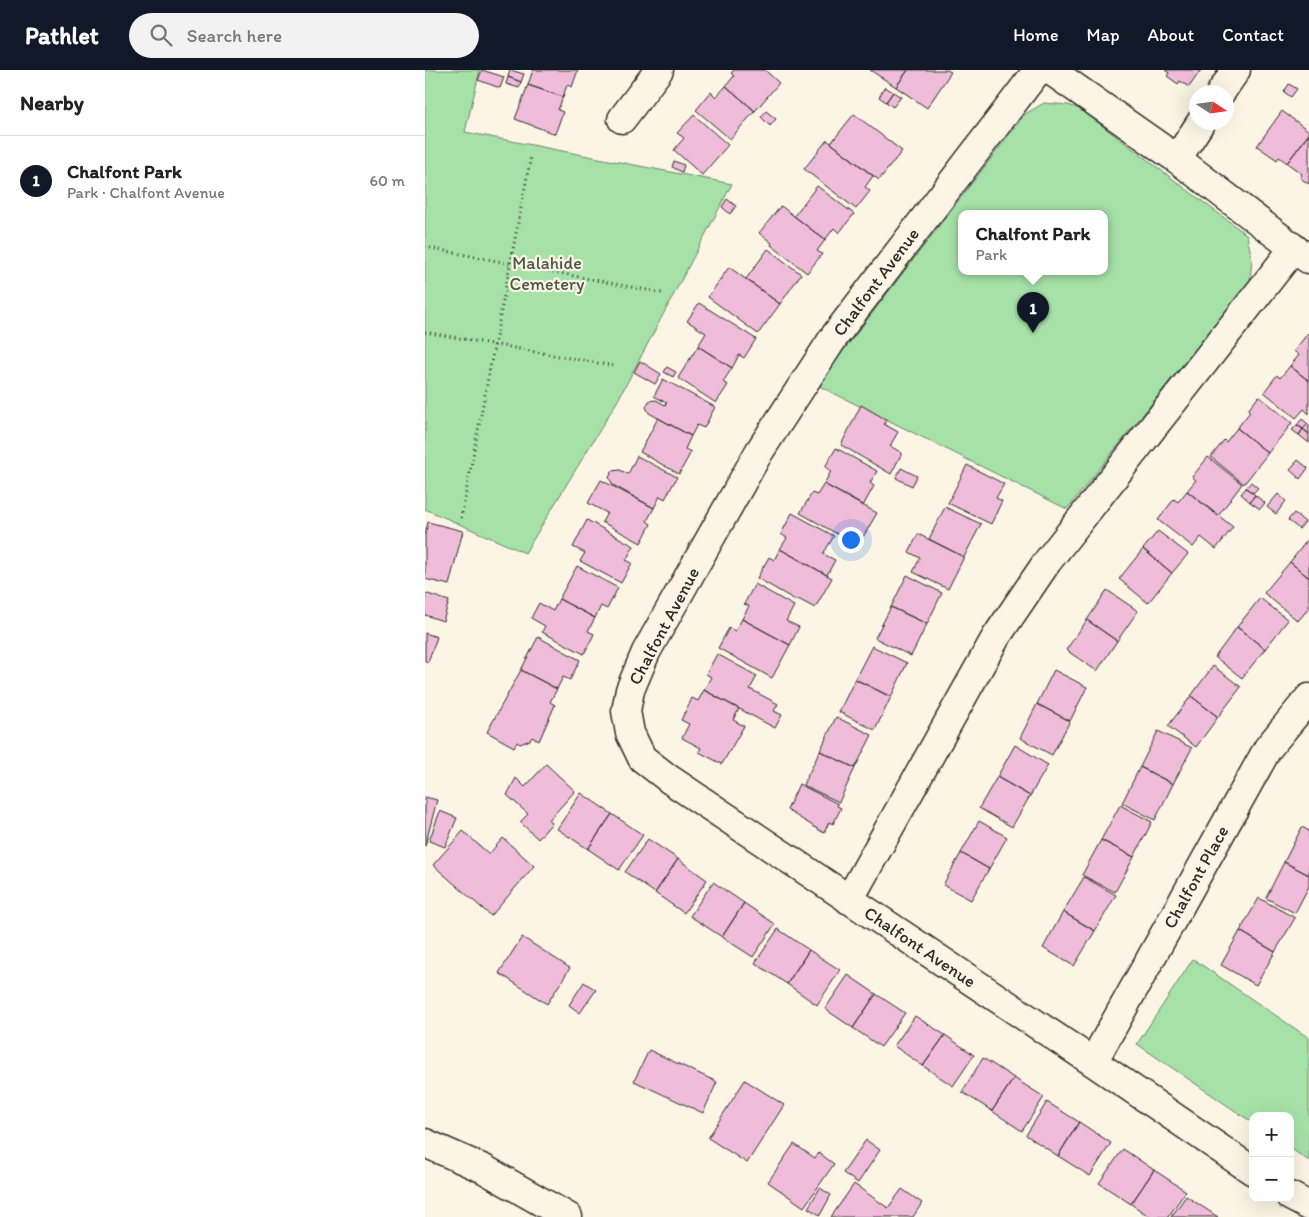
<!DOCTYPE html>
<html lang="en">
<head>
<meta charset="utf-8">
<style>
	body { margin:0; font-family:Itim,sans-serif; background:#f2f2f2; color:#222 }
	.controls { position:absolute; right:15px; bottom:15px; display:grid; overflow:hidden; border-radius:10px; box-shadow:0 5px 20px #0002 }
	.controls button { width:45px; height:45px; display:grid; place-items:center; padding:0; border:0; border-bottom:1px solid #e0e0e0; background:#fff; color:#222; font:25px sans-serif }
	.compass { position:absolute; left:764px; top:15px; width:45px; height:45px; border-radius:50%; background:#fff; box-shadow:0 5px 20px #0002; rotate:102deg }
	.you { position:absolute; left:425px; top:469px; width:18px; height:18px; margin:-12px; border:4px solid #fff; border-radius:50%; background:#1a73e8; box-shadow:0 0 0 8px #1a73e833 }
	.badge { display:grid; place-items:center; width:32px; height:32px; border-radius:50%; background:#111827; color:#fff; font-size:16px; font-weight:700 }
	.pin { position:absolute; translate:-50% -41px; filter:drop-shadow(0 1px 2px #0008) }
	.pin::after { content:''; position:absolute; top:26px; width:18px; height:15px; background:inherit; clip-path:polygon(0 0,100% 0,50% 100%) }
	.popup { position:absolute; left:533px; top:140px; width:150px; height:65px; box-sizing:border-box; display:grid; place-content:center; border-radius:10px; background:#fff; filter:drop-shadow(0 1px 4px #0005); font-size:16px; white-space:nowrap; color:#767676 }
	.popup b { font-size:19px; color:#222 }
	.popup::after { content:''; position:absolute; left:50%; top:100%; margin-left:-10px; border:10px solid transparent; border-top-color:#fff }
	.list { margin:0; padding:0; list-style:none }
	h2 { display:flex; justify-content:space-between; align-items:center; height:65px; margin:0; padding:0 20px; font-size:21px }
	h2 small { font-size:16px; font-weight:400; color:#767676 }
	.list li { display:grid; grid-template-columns:32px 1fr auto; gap:15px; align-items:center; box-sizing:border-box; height:90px; padding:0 20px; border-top:1px solid #e0e0e0 }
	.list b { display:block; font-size:19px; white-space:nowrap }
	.list p { margin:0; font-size:16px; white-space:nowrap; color:#767676 }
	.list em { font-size:16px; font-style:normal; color:#767676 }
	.icon { flex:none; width:28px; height:28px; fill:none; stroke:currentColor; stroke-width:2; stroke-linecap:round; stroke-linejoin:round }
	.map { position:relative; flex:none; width:884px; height:1147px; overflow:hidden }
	header { display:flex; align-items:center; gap:30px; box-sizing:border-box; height:70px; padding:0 25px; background:#111827; color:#fff }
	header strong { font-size:24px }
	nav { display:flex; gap:28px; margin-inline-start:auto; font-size:18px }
	.search { width:350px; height:45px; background:#f2f2f2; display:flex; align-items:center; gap:12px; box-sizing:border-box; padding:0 18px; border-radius:28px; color:#767676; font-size:19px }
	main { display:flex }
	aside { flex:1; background:#fff }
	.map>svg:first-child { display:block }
</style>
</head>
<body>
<header>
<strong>Pathlet</strong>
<div class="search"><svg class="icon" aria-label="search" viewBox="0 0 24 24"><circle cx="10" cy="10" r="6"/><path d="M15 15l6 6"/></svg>Search here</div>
<nav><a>Home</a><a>Map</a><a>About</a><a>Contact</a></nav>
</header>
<main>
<aside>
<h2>Nearby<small></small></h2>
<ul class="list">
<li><span class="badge">1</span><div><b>Chalfont Park</b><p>Park · Chalfont Avenue</p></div><em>60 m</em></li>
</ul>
</aside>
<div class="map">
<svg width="884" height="1147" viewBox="0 0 884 1147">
	<rect width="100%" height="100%" fill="#fcf5e5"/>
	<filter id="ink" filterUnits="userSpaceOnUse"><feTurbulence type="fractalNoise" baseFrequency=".02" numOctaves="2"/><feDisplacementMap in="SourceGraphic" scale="10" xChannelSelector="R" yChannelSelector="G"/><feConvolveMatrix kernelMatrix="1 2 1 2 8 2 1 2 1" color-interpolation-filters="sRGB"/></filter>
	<g filter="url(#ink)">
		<path fill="#a6e1a7" stroke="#688669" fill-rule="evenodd" d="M0,0H55L40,62L307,114L193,330L100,483L0,439Z
			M619,33L643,35L655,39L822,165L827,190L825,211L642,439L392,315L600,44ZM537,144H679V202H537Z
			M768,889L884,968V1091L865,1078V1046H828V1053L712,974Z"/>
		<path fill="#efbcd9" stroke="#2b2b2b" d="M57,0L79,7L75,18L53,10Z
			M85,0L99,4L96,12L83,7Z
			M108,0H153L147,17L142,15L138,27L103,15Z
			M309,0H340L354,13L330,41L301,16L309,6L306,3Z
			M445,0H483L471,17Z
			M483,0H522L526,2L502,38L471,17Z
			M740,0H776L764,17L755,11L753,14L742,6L744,3Z
			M83,7L96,12L94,18L81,14Z
			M864,14L872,19L866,27L859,22Z
			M103,15L138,27L133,40L138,42L130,64L90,49Z
			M301,16L330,41L305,69L271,40L286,22L291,27Z
			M460,17L468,22L461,32L454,27Z
			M468,22L476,27L468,37L461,32Z
			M341,41L351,49L345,56L336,47Z
			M857,41L884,61V64L862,93L854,87L852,90L832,76Z
			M429,44L477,81L454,110L406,73Z
			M269,45L303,75L277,105L249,80L259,68L252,63Z
			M884,64V114L875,108L877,104L862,93Z
			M402,70L448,106L440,117L445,121L431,139L379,99Z
			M249,91L259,95L257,102L247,97Z
			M392,116L429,144L414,163L409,158L400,170L369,146Z
			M302,129L311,136L305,144L297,137Z
			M356,136L400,170L392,181L397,184L382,203L346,175L347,173L334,163Z
			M343,179L376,204L355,234L321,209Z
			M304,197L355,234L333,264L283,227Z
			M274,233L331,269L319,288L314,285L307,298L273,276L281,263L262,251Z
			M883,263L884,264V311L865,296L874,285L869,281Z
			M273,276L307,298L298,312L303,315L291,333L253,308Z
			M215,291L236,304L230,314L209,302Z
			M865,296L884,311V344L879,339L871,348L839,322L852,305L855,308Z
			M242,297L251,302L248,307L239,302Z
			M238,309L290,337L279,358L272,355L266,366L224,343L221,337L224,331L231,330L240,335L242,333L229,326Z
			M834,326L867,353L843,383L812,358L825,342L823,340Z
			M436,335L462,350L459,354L473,362L465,376L477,383L466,404L416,375Z
			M233,348L266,366L260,379L266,382L254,404L215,382Z
			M877,349L883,354L878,359L872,355Z
			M883,354L884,355V364L878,359Z
			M872,355L878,359L874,365L867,360Z
			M812,358L843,383L819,414L786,387L799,370L801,372Z
			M878,359L884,364V373L874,365Z
			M411,378L452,401L445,413L449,416L438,436L399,414L406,401L400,397Z
			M212,386L252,407L240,429L235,426L229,438L188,415L184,408L187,401L195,400L203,404Z
			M783,387L817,414L793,446L762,421L771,410L767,407Z
			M873,390L883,398L875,409L865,400Z
			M542,395L579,414L571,428L577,431L566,454L523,433Z
			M476,398L492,406L487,416L471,408Z
			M176,410L229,438L222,451L226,454L216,473L177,452L182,443L163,433Z
			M826,412L833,418L828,423L821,418Z
			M399,414L452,443L434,474L417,464L416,466L375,443L387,423L392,425Z
			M821,418L830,425L825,432L816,424Z
			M762,421L808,457L791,479L776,467L768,477L733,450L749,429L753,432Z
			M853,424L861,431L851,444L842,437Z
			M830,425L840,433L835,439L825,432Z
			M520,437L556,454L539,487L504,469Z
			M367,443L409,466L398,484L410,490L402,505L355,479L362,468L356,464Z
			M869,443L880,452L874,459L863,450Z
			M162,450L209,476L201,490L207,493L196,513L155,491L160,483L148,477Z
			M3,452L38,461L24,515L0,509V465Z
			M733,461L763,484L747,503L718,479Z
			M493,464L539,487L523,519L488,502L495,488L484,482Z
			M884,468V508L865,492Z
			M355,479L407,508L390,538L373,529L372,531L332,508L344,487L349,490Z
			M718,479L747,503L723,533L694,509Z
			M865,492L884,508V538L873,551L839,523Z
			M152,496L193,518L182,539L176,536L170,548L134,529Z
			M482,505L517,523L502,554L466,537Z
			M330,514L369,536L361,551L374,557L365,575L317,549L324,536L319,534Z
			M682,520L713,541L692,571L662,550Z
			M0,523L24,531L18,551L0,545Z
			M835,528L863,550L840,579L812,557Z
			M134,529L170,548L163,561L169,564L159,584L117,562L120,556L106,548L114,533L128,541Z
			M466,537L502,554L486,586L450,568Z
			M317,549L365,575L347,608L293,578L304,558L310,561Z
			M662,550L692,571L672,601L641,580Z
			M812,557L840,579L817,608L790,587Z
			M0,563L12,567L3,592L0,591Z
			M113,567L155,590L145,610L138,607L132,619L96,600Z
			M447,576L482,593L466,627L430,609Z
			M292,584L332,606L325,619L353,634L349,641L357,645L350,658L279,620L286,607L281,604Z
			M788,596L816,617L793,647L766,626Z
			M96,600L132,619L125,632L130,635L114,671L107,667L105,670L95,674L92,672L89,677L62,662Z
			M629,600L662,617L645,651L612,634Z
			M430,609L466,627L450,660L414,642Z
			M279,620L314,639L308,650L319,656L297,694L274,682L276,678L257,668L264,654L256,650L267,628L273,631Z
			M766,626L793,647L771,677L743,656Z
			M612,634L645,651L627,685L595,668Z
			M411,647L447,665L430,698L395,681Z
			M733,661L767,678L748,714L715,697Z
			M590,675L623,695L605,726L572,707Z
			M395,681L430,698L414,732L378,715Z
			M121,694L150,721L124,750L127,753L113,769L95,752L103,744L82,725L91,708L100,717Z
			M715,697L748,714L730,750L697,733Z
			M572,707L605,726L587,757L554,738Z
			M374,714L413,734L412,736L416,738L408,754L404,752L399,763L362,740Z
			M156,723L187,744L163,779L132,759Z
			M0,727L12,730L0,776Z
			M695,735L727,752L709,787L676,770Z
			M15,741L32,748L20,777L4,771Z
			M187,744L218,765L194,800L163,779Z
			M554,751L582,767L564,799L536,783Z
			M877,757L884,761V805L859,792Z
			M38,761L64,784L78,768L109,796L66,846L8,795Z
			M223,769L253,789L230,823L200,802Z
			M676,770L709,787L690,822L657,805Z
			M536,783L564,799L546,830L518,815Z
			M253,789L282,810L259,843L230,823Z
			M859,792L884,805V816L870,843L841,828Z
			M659,807L691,825L670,861L638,842Z
			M288,812L319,833L297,867L265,846Z
			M834,828L870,848L850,882L815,861Z
			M319,833L350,854L328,887L297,867Z
			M638,842L670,861L649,896L618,878Z
			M353,859L384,880L362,914L330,893Z
			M815,861L850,882L831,915L796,895Z
			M97,867L145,898L122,934L74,903Z
			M384,880L415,900L392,935L362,914Z
			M423,905L451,924L428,958L400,939Z
			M159,912L171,920L155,943L144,935Z
			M451,924L480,943L456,977L428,958Z
			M490,946L520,965L498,996L469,976Z
			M520,965L549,985L528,1016L498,996Z
			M224,980L292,1012L278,1043L209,1011Z
			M558,988L589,1008L567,1041L537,1022Z
			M589,1008L619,1027L597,1061L567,1041Z
			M320,1010L359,1035L322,1093L283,1068Z
			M622,1032L654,1052L633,1086L601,1065Z
			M654,1052L686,1073L665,1106L633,1086Z
			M441,1070L455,1080L433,1113L418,1103Z
			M369,1074L390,1088L394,1083L409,1094L379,1137L343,1112Z
			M698,1079L729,1100L706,1134L674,1113Z
			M729,1100L761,1121L743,1147H725L706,1134Z
			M429,1114L463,1138L477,1119L497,1133L488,1147H406Z
			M395,1118L406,1125L395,1145L383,1138Z
			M761,1126L793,1147H746Z"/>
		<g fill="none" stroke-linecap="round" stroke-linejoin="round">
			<defs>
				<path id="minor" d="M613,0L409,267L334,382L221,582L205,620L201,641L205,663L217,688L244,709L668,992L828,1101
					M625,0L752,89L883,189
					M796,22L811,0
					M197,49L234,0
					M752,89L776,52
					M424,830L571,567L622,492L869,178
					M668,992L843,678L884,628
					M0,1073L59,1099L143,1147
					M865,1126L884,1136"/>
			</defs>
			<use href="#minor" stroke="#2b2b2b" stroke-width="31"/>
			<path stroke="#2b2b2b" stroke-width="3" stroke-dasharray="1 4" stroke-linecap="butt" d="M0,177L237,223
				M0,262L189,296
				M36,448L106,86"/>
			<use href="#minor" stroke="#fcf5e5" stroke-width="28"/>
		</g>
	</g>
	<g text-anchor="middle" stroke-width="4.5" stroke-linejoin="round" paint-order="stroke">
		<g font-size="18" fill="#4a584a" stroke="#fcf5e5">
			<text x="122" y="199">Malahide<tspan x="122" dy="21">Cemetery</tspan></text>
		</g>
		<g font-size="18" fill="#2b2b2b" stroke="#fcf5e5">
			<text transform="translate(451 212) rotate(-53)" y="6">Chalfont Avenue</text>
			<text transform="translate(239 556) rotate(-62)" y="6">Chalfont Avenue</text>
			<text transform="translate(771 807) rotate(-61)" y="6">Chalfont Place</text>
			<text transform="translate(495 877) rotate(34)" y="6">Chalfont Avenue</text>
		</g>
	</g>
</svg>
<div class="controls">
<button>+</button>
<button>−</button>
</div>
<svg class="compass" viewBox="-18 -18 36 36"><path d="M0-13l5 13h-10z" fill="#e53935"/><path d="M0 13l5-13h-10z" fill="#767676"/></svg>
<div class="you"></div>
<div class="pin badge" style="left:608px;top:263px">1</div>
<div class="popup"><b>Chalfont Park</b>Park</div>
</div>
</main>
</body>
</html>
